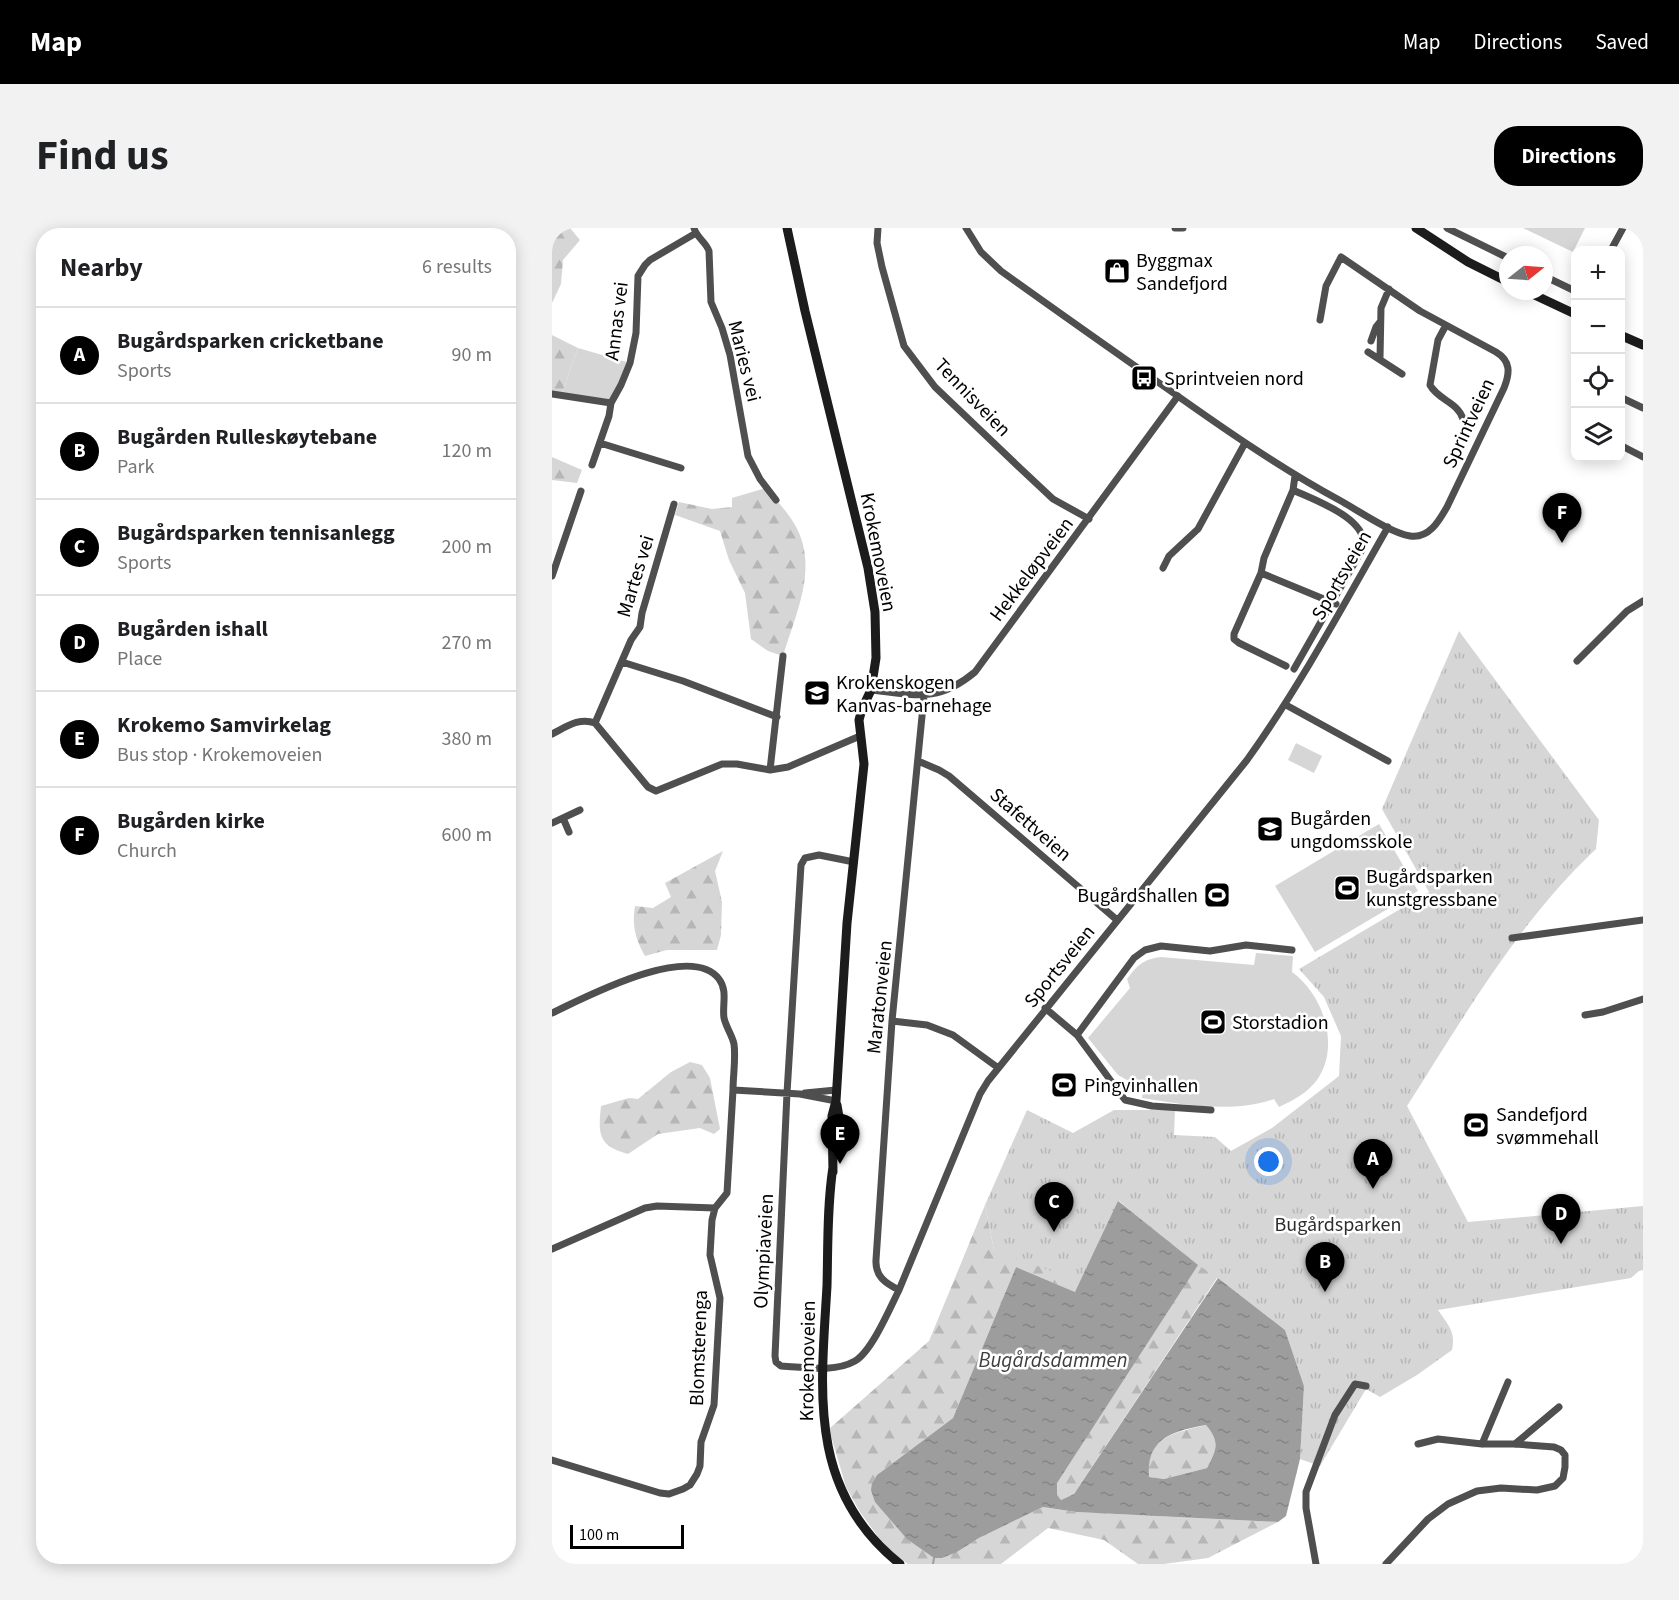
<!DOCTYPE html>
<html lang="en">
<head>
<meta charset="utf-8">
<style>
	body { margin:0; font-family:"Source Sans 3",sans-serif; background:#f2f2f2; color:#202124 }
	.controls { position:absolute; right:18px; top:18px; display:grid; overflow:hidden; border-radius:12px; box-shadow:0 3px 15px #0003 }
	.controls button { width:54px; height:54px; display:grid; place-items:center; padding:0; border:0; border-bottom:2px solid #e0e0e0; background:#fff; color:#202124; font:30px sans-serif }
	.compass { position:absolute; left:947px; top:18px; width:54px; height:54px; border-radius:50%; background:#fff; box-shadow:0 3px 15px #0003; rotate:73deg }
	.scale { position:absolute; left:18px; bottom:15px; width:114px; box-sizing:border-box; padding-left:6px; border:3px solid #000; border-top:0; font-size:16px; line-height:21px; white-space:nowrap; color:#000; -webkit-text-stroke:4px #fff; paint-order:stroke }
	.you { position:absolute; left:717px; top:934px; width:21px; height:21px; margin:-15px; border:4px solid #fff; border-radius:50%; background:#1a73e8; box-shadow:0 0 0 9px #1a73e833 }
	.badge { display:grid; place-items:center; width:39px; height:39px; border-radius:50%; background:#000; color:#fff; font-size:20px; font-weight:700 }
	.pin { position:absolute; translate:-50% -50px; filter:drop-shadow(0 2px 3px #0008) }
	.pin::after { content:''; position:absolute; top:32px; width:21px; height:18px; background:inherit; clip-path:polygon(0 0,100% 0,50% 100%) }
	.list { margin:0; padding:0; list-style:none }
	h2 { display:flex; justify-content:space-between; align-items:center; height:78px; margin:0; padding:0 24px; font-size:26px }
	h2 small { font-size:20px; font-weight:400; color:#757577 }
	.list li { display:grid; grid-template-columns:39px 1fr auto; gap:18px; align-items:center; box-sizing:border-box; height:96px; padding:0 24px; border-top:2px solid #e0e0e0 }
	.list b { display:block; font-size:22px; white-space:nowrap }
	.list p { margin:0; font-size:20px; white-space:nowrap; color:#757577 }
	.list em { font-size:20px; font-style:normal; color:#757577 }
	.icon { flex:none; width:33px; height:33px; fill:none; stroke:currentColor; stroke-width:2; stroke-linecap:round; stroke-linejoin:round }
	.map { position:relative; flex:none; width:1091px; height:1336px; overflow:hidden; border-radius:24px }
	header { display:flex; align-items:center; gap:36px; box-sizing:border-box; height:84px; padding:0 30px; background:#000; color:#fff }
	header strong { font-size:28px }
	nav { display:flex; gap:33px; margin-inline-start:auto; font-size:21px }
	.intro { display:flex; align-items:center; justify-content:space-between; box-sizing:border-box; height:144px; padding:0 36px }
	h1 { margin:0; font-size:42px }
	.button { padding:15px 27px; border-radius:24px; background:#000; color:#fff; font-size:21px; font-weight:700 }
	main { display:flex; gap:36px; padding:0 36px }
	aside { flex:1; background:#fff; border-radius:24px; box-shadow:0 3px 15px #0003 }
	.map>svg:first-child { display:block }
</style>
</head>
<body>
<header>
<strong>Map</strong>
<nav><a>Map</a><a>Directions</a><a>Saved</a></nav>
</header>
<div class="intro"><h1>Find us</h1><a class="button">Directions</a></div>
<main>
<aside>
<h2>Nearby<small>6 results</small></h2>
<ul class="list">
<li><span class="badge">A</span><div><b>Bugårdsparken cricketbane</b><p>Sports</p></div><em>90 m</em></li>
<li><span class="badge">B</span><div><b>Bugården Rulleskøytebane</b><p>Park</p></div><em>120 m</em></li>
<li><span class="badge">C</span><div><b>Bugårdsparken tennisanlegg</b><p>Sports</p></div><em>200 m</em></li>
<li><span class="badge">D</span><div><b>Bugården ishall</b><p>Place</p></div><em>270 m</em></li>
<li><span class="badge">E</span><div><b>Krokemo Samvirkelag</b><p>Bus stop · Krokemoveien</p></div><em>380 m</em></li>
<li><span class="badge">F</span><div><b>Bugården kirke</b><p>Church</p></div><em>600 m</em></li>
</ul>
</aside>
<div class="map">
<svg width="1091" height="1336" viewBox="0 0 1091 1336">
	<defs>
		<pattern id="forest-firs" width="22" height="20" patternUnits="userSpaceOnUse" patternTransform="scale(1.5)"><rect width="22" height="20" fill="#d6d6d6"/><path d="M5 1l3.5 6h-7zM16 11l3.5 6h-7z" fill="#b6b6b6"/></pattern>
		<pattern id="park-tufts" width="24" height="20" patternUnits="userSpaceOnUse" patternTransform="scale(1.5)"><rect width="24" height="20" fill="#d6d6d6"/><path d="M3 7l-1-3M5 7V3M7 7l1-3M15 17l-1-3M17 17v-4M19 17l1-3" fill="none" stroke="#b6b6b6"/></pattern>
		<pattern id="water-ripples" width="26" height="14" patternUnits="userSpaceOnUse" patternTransform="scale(1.5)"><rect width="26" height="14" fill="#9d9d9d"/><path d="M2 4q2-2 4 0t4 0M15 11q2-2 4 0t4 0" fill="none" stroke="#858585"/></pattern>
	</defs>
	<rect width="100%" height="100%" fill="#fff"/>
	<path fill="#d6d6d6" d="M971,0H1033L1021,24Z
		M26,120L78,135L59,175L9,168Z
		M744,515L770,528L762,545L736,532Z
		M827,596L866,663L763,724L723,658Z
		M704,725L741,728L740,744C771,766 789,818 765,852C755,865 742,872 727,879L722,871C682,885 632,877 590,870L591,861L566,847L536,810L578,760L575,751C585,738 591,731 609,729L702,737Z"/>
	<path fill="url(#forest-firs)" d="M0,0H18L28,12L11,32L9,56L0,75Z
		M0,107L26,120L9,168L0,165Z
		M0,229L30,242L25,255L0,252Z
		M214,260C224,272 235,283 243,297C267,339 244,385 231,428L216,423L199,411L193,365L177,332L168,303L123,287L127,274L160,281L180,279V270Z
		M171,623L163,643L170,674L169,707L165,722H115L93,728C83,710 80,698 83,678L101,680L119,669L113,655Z
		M138,834L150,837L158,850L168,901L162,906L148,900L106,906L76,926C46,918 46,906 49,878L77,870L86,871L119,844Z
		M566,973L669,1044L522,1266L509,1272L505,1267V1255Z
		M433,977L442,1022L510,1041L529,1054L523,1064L464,1039L401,1190L325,1247L320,1255L405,1324L427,1310L491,1279L524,1284L726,1294L656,1330L612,1336H586L552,1312L496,1300L449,1336H356L342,1326L327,1310L308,1284L294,1259L277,1201L377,1113Z
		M654,1197C668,1214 665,1221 655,1240L612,1251L596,1249C594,1209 621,1205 654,1197Z"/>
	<path fill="url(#park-tufts)" d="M907,403L1047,592L1044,621C966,694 912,789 855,878L916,994L1091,978V1042L1087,1043L1079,1050L886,1082C896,1097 904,1103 900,1122L865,1147L828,1169L814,1161L768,1238L748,1231L752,1158L733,1102L666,1050L646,1037L567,973L529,1054L442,1022L433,977L475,882L521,905L562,882H623L622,907L663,909L679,923L720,900L787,848L789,808L772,769L747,741L877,664L830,581Z"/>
	<path fill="url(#water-ripples)" fill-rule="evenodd" d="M566,973L646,1037L505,1255V1267L509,1272L522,1266L666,1050L733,1102L752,1158L748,1231L734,1288L726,1294L524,1284L491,1279L427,1310L405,1324L390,1330H382L355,1311L323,1274L319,1262L320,1255L325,1247L401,1190L464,1039L523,1064ZM654,1197C668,1214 665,1221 655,1240L612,1251L597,1249C594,1210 621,1203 654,1197Z"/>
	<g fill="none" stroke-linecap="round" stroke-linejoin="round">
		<path stroke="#9d9d9d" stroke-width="2" d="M381,1336L382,1330"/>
		<path stroke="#4f4f4f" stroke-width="7" d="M142,0C144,9 154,14 157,23L159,74L170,100L178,127L196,228L208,251L224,272
			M326,0L325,15L330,39L352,118L383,159L469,241L501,271L537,291
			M414,0L429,24L449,43C506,84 563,124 620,164C675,203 730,241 789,273C807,283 839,305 858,308C877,311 887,293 895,279L952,160C958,145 959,133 944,124L868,83L789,29L774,58L768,92
			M623,0H631
			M895,0L956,30
			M1059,22L1071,0
			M992,48L1023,63
			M894,97L886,112L878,157C886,172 906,174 911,191
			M819,113L824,99L828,94
			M816,124L850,146
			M828,130L829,80L837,61
			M0,166L59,175
			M1068,169L1091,180
			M48,215L129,240
			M1068,217L1091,229
			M40,237L57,188L59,175L69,157L78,135L84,105L86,48L93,37L98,32L144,5
			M741,262C762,272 818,291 811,320L742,441
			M611,340L617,328L646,301L693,215
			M709,345L784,376
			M0,348L29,263
			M1025,433L1075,383L1091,373
			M70,434L131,453L225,489
			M734,438L687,415L682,411V406L709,345L712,330L741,262L743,248
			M319,462C363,467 386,475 423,444L626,168
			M734,477L836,533
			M43,495L79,412L88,399L90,385L122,276
			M0,506C14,499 27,489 43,495L96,559L104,563L170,536H185L218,542L236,539L308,508
			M366,533L387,542L397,548L565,692
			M218,542L231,428
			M11,590L17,604
			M0,595L28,582
			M302,634L267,627L253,630L249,637L235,865L223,1128L224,1134L229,1138C252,1139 282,1145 303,1133C320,1123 338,1080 347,1062L428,866L436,853L695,532C748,458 791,378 836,299
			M960,710L1091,692
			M493,780L525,807L573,872L600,878L659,882
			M0,785C32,770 138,713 167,751C176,763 170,777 172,790C174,799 180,807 182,816C184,831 181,847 181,862L248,866L284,873
			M1033,787L1051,784L1091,771
			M340,793L375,797L401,807L445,839
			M525,807L582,730L593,722L609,718L658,723L694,717L740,722
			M253,865L284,862
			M0,1021L93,980L105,978L163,980
			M347,1062C333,1055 323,1048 324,1032L340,793L372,468
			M930,1216L956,1154
			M963,1216L1007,1179
			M0,1232L108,1265L117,1266L131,1261L138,1257L145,1246L148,1238L149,1214L162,1177L168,1070L158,1027L160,992L163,980L175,965L181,862
			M764,1336L754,1280V1264L783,1187L803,1156L814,1158
			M834,1336L876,1291L896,1276L925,1263L949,1260L985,1262L1003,1258L1011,1250L1013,1239V1227L1009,1222L1002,1219L963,1216H930L886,1211L866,1216"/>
		<path stroke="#1c1c1c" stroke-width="9" d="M235,0L253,83L316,340L323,384L324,430L319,462L310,481L307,492L312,536L295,695L284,873L280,888L281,944
			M864,0L916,34L956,54
			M974,63L1023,86
			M1068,107L1091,117
			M285,877L287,889L285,908
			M281,939C275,978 276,1019 275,1058C269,1162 255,1262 348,1336"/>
	</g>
	<defs>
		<symbol id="shop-square" viewBox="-11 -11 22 22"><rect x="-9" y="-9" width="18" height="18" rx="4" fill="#000" stroke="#fff"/><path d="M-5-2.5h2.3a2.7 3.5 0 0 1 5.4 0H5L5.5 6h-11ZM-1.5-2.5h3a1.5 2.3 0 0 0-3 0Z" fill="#fff"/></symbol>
		<symbol id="bus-square" viewBox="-11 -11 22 22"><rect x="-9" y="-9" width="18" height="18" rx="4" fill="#000" stroke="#fff"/><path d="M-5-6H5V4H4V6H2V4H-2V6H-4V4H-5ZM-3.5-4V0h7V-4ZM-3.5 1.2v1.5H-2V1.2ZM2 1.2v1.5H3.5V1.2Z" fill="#fff"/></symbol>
		<symbol id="school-square" viewBox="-11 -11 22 22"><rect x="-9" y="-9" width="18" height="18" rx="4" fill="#000" stroke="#fff"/><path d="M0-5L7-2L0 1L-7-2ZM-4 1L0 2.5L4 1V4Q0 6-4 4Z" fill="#fff"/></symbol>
		<symbol id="stadium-square" viewBox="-11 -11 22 22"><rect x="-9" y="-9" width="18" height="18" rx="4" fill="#000" stroke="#fff"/><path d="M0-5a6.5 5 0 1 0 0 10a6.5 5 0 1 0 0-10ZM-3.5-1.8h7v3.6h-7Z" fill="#fff"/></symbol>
	</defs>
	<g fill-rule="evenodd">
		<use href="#shop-square" x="550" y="28" width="30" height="30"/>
		<use href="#bus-square" x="577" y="135" width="30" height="30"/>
		<use href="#school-square" x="250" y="450" width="30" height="30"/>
		<use href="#school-square" x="703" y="586" width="30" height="30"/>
		<use href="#stadium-square" x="780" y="645" width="30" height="30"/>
		<use href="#stadium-square" x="650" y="652" width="30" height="30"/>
		<use href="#stadium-square" x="646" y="779" width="30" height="30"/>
		<use href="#stadium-square" x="497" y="842" width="30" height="30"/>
		<use href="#stadium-square" x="909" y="882" width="30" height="30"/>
	</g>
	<g text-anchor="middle" stroke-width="5" stroke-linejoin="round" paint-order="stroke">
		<g font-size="20" fill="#000" stroke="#fff" text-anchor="start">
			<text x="584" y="39">Byggmax<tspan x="584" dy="23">Sandefjord</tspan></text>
			<text x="612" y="157">Sprintveien nord</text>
			<text x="284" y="461">Krokenskogen<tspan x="284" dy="23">Kanvas-barnehage</tspan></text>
			<text x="738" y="597">Bugården<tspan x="738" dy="23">ungdomsskole</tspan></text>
			<text x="814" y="655">Bugårdsparken<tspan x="814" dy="23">kunstgressbane</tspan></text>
			<text x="646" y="674" text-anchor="end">Bugårdshallen</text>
			<text x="680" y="801">Storstadion</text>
			<text x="532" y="864">Pingvinhallen</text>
			<text x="944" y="893">Sandefjord<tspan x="944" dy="23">svømmehall</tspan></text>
		</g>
		<g font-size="20" fill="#000" stroke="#fff">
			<text transform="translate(64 93) rotate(-83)" y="7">Annas vei</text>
			<text transform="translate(193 133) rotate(76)" y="7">Maries vei</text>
			<text transform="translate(421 169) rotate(46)" y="7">Tennisveien</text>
			<text transform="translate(916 195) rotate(-65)" y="7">Sprintveien</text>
			<text transform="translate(327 324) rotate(79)" y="7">Krokemoveien</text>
			<text transform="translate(479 341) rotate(-53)" y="7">Hekkeløpveien</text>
			<text transform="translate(789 347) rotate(-60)" y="7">Sportsveien</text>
			<text transform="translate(83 348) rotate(-73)" y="7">Martes vei</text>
			<text transform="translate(479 596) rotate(41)" y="7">Stafettveien</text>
			<text transform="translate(507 738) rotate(-51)" y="7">Sportsveien</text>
			<text transform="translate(327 769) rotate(-84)" y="7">Maratonveien</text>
			<text transform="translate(211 1023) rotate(-87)" y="7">Olympiaveien</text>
			<text transform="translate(146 1120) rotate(-88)" y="7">Blomsterenga</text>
			<text transform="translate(255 1133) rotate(-89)" y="7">Krokemoveien</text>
		</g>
		<g font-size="20" fill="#2d2d2d" stroke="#fff">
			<text x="786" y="1003">Bugårdsparken</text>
		</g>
		<g font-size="21" font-style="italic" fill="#3e3e3e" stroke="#fff">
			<text x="501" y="1139">Bugårdsdammen</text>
		</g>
	</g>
</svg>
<div class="controls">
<button>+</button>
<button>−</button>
<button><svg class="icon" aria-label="locate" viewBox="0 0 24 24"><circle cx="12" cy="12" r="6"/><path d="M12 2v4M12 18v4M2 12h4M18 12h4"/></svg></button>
<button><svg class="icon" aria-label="layers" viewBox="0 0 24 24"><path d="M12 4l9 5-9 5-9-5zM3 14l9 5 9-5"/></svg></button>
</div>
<svg class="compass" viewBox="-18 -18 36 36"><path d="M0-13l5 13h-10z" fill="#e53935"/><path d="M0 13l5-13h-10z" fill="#757577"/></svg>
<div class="scale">100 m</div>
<div class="you"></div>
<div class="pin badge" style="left:821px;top:961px">A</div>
<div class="pin badge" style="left:773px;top:1064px">B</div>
<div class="pin badge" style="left:502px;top:1004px">C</div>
<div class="pin badge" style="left:1009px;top:1016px">D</div>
<div class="pin badge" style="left:288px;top:936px">E</div>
<div class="pin badge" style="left:1010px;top:315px">F</div>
</div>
</main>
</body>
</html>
